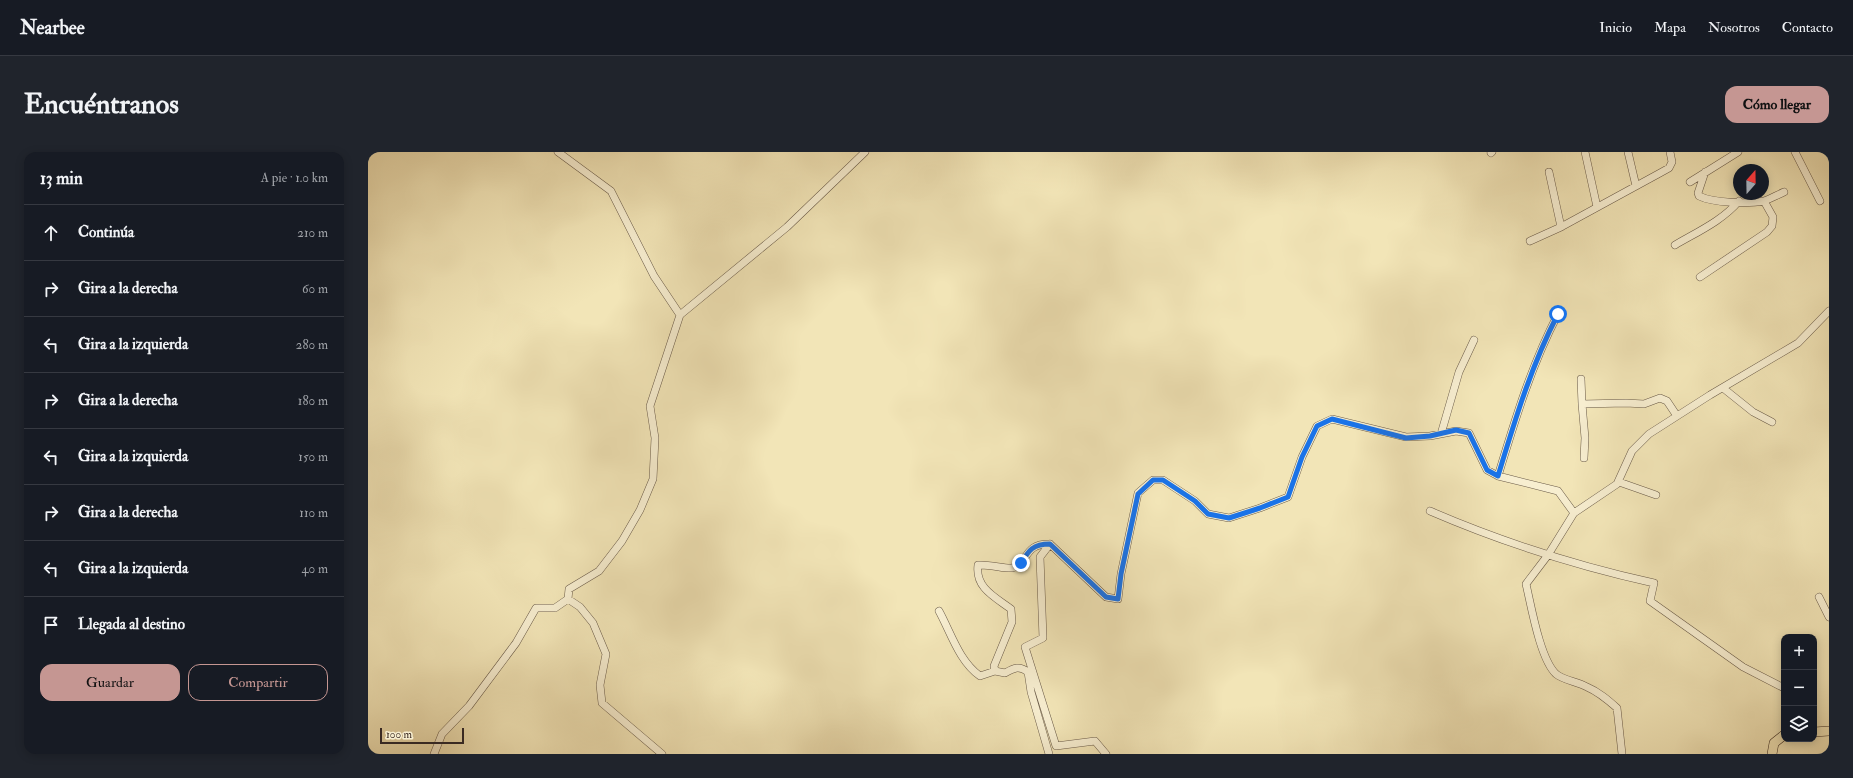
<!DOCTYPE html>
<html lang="es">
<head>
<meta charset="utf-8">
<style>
	body { margin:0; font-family:"IM FELL Double Pica",serif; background:#20242c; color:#f1f3f6 }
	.controls { position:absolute; right:12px; bottom:12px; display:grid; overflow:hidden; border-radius:8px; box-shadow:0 2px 10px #0003 }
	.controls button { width:36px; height:36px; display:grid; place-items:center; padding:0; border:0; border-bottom:1px solid #363941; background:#171b24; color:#f1f3f6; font:20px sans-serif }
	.compass { position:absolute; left:1365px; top:12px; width:36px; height:36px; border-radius:50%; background:#171b24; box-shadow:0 2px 10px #0003; rotate:20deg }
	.scale { position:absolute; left:12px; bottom:10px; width:84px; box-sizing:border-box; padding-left:4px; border:2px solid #3a2a22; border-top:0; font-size:11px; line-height:14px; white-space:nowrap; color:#3a2a22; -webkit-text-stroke:3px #f7eed0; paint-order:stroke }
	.stop { position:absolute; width:12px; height:12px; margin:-9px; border:3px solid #1a73e8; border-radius:50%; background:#fff }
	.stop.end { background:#1a73e8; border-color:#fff; box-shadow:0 1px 4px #0008 }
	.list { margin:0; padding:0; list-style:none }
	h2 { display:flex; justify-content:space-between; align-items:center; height:52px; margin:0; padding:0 16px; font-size:17px }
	h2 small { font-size:13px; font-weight:400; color:#9ea1a6 }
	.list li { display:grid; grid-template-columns:26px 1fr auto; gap:12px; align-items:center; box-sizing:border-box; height:56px; padding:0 16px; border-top:1px solid #363941 }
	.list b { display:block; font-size:15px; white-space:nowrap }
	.list em { font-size:13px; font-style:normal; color:#9ea1a6 }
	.actions { display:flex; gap:8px; padding:12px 16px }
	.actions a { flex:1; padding:9px 0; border:1px solid #c59692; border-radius:12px; text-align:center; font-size:14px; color:#c59692 }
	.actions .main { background:#c59692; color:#111 }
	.icon { flex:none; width:22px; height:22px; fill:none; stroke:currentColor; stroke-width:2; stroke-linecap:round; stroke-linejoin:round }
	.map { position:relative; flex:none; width:1461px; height:602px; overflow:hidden; border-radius:12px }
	header { display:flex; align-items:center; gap:24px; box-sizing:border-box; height:56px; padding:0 20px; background:#171b24; border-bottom:1px solid #363941 }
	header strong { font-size:19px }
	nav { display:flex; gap:22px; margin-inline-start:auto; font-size:14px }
	.intro { display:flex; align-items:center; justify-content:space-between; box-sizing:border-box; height:96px; padding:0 24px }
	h1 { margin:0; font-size:28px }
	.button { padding:10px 18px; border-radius:12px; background:#c59692; color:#111; font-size:14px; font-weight:700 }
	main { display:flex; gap:24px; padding:0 24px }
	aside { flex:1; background:#171b24; border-radius:12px; box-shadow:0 2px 10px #0003 }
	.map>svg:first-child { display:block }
</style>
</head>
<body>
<header>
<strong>Nearbee</strong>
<nav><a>Inicio</a><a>Mapa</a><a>Nosotros</a><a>Contacto</a></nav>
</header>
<div class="intro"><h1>Encuéntranos</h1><a class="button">Cómo llegar</a></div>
<main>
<aside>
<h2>13 min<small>A pie · 1.0 km</small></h2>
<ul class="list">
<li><svg class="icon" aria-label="ahead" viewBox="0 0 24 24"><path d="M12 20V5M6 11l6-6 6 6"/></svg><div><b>Continúa</b></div><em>210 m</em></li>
<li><svg class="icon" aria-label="right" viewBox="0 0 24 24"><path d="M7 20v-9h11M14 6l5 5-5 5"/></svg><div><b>Gira a la derecha</b></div><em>60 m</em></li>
<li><svg class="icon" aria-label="left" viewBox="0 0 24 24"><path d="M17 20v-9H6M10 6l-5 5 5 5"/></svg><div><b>Gira a la izquierda</b></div><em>280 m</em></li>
<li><svg class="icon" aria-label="right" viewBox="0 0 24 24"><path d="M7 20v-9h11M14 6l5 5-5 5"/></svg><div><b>Gira a la derecha</b></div><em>180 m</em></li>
<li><svg class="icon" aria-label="left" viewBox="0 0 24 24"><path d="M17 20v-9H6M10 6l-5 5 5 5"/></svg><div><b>Gira a la izquierda</b></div><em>150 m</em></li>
<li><svg class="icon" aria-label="right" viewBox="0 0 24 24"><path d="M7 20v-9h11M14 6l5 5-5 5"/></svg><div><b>Gira a la derecha</b></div><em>110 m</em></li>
<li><svg class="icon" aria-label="left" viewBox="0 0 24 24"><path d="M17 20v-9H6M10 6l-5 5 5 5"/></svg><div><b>Gira a la izquierda</b></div><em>40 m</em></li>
<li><svg class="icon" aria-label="arrive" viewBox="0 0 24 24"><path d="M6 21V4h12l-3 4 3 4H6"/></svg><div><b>Llegada al destino</b></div></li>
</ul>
<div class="actions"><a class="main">Guardar</a><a>Compartir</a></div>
</aside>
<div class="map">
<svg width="1461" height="602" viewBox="0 0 1461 602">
	<rect width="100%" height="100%" fill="#f2e5b7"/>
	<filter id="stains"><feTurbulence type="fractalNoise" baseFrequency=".005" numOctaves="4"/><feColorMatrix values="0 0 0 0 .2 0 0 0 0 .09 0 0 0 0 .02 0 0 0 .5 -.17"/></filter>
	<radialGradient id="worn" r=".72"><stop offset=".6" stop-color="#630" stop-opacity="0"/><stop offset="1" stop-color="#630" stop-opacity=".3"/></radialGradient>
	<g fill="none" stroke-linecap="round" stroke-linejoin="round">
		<defs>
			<path id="minor" d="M190,0L243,39L286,124L312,163
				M1217,0L1229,55
				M1260,0L1268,34
				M1427,0L1452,49
				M1123,1L1124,0
				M1181,20L1193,75
				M1337,20L1330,41L1331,44C1345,51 1380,52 1396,49C1402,47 1409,43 1416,40
				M1322,30L1370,0
				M1162,89L1193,75L1292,21L1301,16L1304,10L1302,0
				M1307,93C1329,80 1354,69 1371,49
				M1332,125L1399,80L1404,74L1405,65L1396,49
				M1213,227L1214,252L1258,251L1276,252L1292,246L1299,249L1309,264
				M1355,236L1385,260L1404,270
				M1214,252L1217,286L1216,306
				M1073,282L1091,220L1106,188
				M1130,324C1147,268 1163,214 1190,162
				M1251,330L1288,343
				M1062,359C1134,390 1209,414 1286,431L1282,449L1375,515L1416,536
				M1451,445L1461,465
				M200,447L212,455L225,471L238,502L232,533L234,551L294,602
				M571,459C583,481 591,509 612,524L627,519
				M66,602L74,582L101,554L148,491L168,456H187L200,447L201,437L231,419L254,389L272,358L285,327L287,286L282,254L312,163L419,75L497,0
				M681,602L663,540L660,520C651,513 646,516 637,521L627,519L626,514L644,470L643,457C627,445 607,436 610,413C621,412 637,417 644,416C661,412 655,391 682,392
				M738,602L727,589L688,594L657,495L675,486L672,405L682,392L738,445L750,447L753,422L770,341L785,328H795L827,349L840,362L861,366L892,356L920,345L934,305L949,274L964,267L1038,285L1062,284L1088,279L1101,281L1119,318L1130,324L1190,339L1206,361
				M1254,602L1249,556C1240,548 1231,540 1219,535C1210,530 1195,528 1188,522C1172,507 1163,453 1158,432L1180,403L1206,361L1249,332L1264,299L1281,282L1342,243L1430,191L1461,159"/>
			<path id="major" d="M1446,580L1461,579
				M1404,602L1406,591L1416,583"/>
		</defs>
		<use href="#minor" stroke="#685947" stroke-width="8"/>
		<use href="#major" stroke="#3a2a22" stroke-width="10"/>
		<use href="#minor" stroke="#f7eed0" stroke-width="7"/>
		<use href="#major" stroke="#f2e5b7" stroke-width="9"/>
	</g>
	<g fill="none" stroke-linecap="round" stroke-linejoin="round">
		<path stroke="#1a73e8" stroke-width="5" d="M653,411C661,398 665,392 682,392L738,445L750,447L753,422L770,342L785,328H795L827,349L840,362L861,366L892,356L920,345L934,305L949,274L964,267L1038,286L1062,284L1088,278L1101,281L1119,318L1130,324C1147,268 1163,214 1190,162"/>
	</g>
	<rect width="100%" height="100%" filter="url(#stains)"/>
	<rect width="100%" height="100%" fill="url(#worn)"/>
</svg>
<div class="controls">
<button>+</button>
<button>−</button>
<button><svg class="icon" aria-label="layers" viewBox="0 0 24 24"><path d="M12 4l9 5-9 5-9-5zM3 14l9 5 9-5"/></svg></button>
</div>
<svg class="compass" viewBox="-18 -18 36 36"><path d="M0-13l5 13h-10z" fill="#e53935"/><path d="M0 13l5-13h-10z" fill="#9ea1a6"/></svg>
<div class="scale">100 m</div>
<div class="stop" style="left:1190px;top:162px"></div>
<div class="stop end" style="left:653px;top:411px"></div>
</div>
</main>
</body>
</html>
